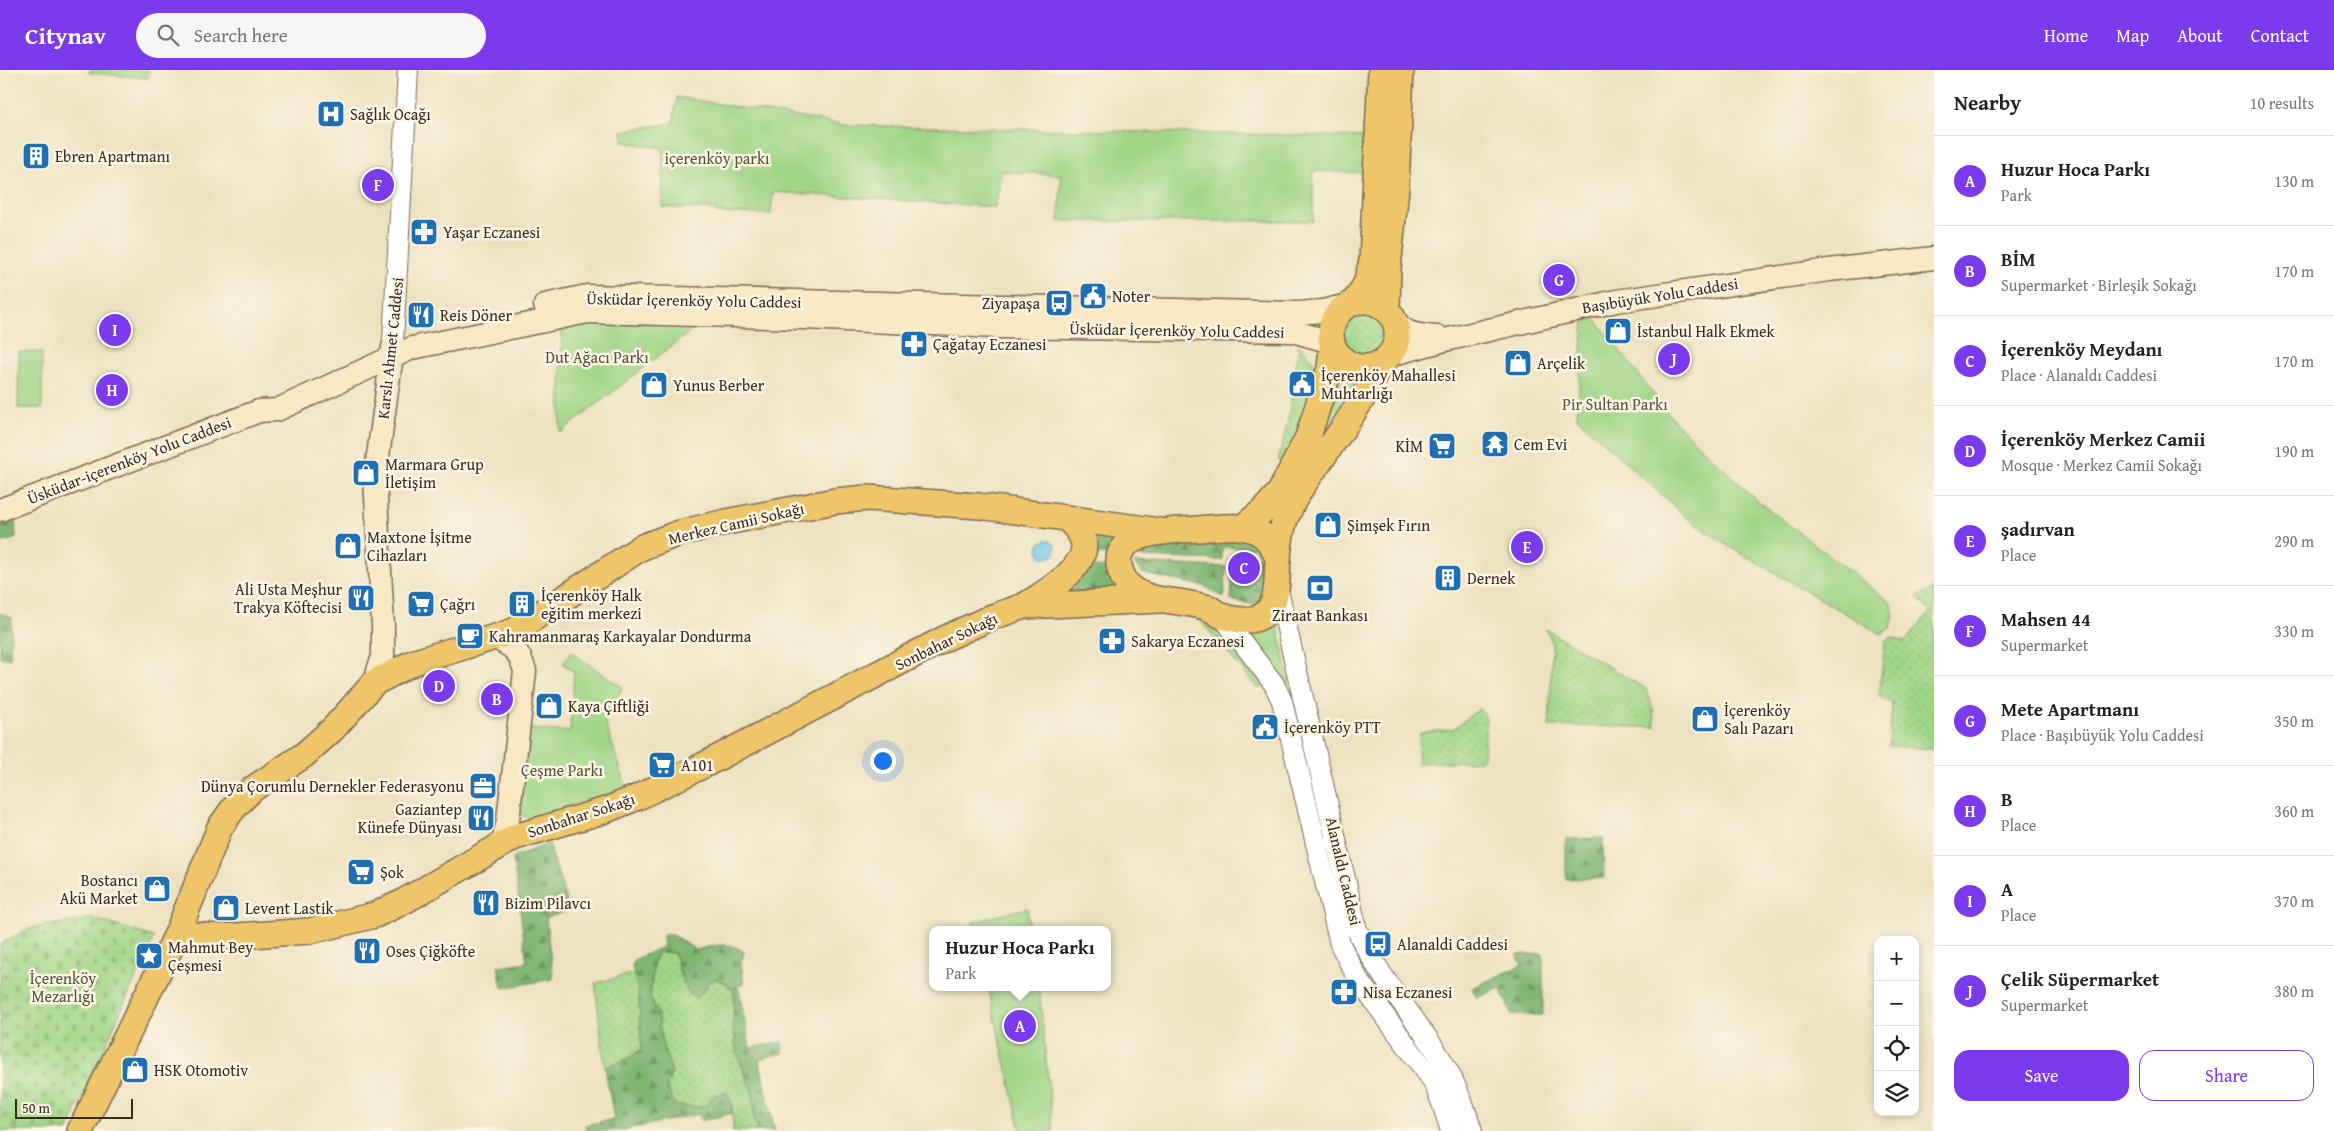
<!DOCTYPE html>
<html lang="en">
<head>
<meta charset="utf-8">
<style>
	body { margin:0; font-family:"Gentium Book Plus",serif; background:#f6f6f6; color:#222 }
	.controls { position:absolute; right:15px; bottom:15px; display:grid; overflow:hidden; border-radius:10px; box-shadow:0 2px 8px #0003 }
	.controls button { width:45px; height:45px; display:grid; place-items:center; padding:0; border:0; border-bottom:1px solid #e0e0e0; background:#fff; color:#222; font:25px sans-serif }
	.scale { position:absolute; left:15px; bottom:12px; width:118px; box-sizing:border-box; padding-left:5px; border:2px solid #3b2a1e; border-top:0; font-size:14px; line-height:18px; white-space:nowrap; color:#3b2a1e; -webkit-text-stroke:4px #fcf5e5; paint-order:stroke }
	.you { position:absolute; left:882px; top:690px; width:18px; height:18px; margin:-12px; border:4px solid #fff; border-radius:50%; background:#1a73e8; box-shadow:0 0 0 8px #1a73e833 }
	.badge { display:grid; place-items:center; width:32px; height:32px; border-radius:50%; background:#7c3aed; color:#fff; font-size:16px; font-weight:700 }
	.pin { position:absolute; translate:-50% -50%; border:2px solid #fff; box-shadow:0 1px 5px #0006 }
	.popup { position:absolute; left:929px; top:856px; width:182px; height:65px; box-sizing:border-box; display:grid; place-content:center; border-radius:10px; background:#fff; filter:drop-shadow(0 1px 4px #0005); font-size:16px; white-space:nowrap; color:#767676 }
	.popup b { font-size:19px; color:#222 }
	.popup::after { content:''; position:absolute; left:50%; top:100%; margin-left:-10px; border:10px solid transparent; border-top-color:#fff }
	.list { margin:0; padding:0; list-style:none }
	h2 { display:flex; justify-content:space-between; align-items:center; height:65px; margin:0; padding:0 20px; font-size:21px }
	h2 small { font-size:16px; font-weight:400; color:#767676 }
	.list li { display:grid; grid-template-columns:32px 1fr auto; gap:15px; align-items:center; box-sizing:border-box; height:90px; padding:0 20px; border-top:1px solid #e0e0e0 }
	.list b { display:block; font-size:19px; white-space:nowrap }
	.list p { margin:0; font-size:16px; white-space:nowrap; color:#767676 }
	.list em { font-size:16px; font-style:normal; color:#767676 }
	.actions { display:flex; gap:10px; padding:15px 20px }
	.actions a { flex:1; padding:11px 0; border:1px solid #7c3aed; border-radius:15px; text-align:center; font-size:18px; color:#7c3aed }
	.actions .main { background:#7c3aed; color:#fff }
	.icon { flex:none; width:28px; height:28px; fill:none; stroke:currentColor; stroke-width:2; stroke-linecap:round; stroke-linejoin:round }
	.map { position:relative; flex:none; width:1934px; height:1061px; overflow:hidden }
	header { display:flex; align-items:center; gap:30px; box-sizing:border-box; height:70px; padding:0 25px; background:#7c3aed; color:#fff }
	header strong { font-size:24px }
	nav { display:flex; gap:28px; margin-inline-start:auto; font-size:18px }
	.search { width:350px; height:45px; background:#f6f6f6; display:flex; align-items:center; gap:12px; box-sizing:border-box; padding:0 18px; border-radius:28px; color:#767676; font-size:19px }
	main { display:flex }
	aside { flex:1; background:#fff }
	.map>svg:first-child { display:block }
</style>
</head>
<body>
<header>
<strong>Citynav</strong>
<div class="search"><svg class="icon" aria-label="search" viewBox="0 0 24 24"><circle cx="10" cy="10" r="6"/><path d="M15 15l6 6"/></svg>Search here</div>
<nav><a>Home</a><a>Map</a><a>About</a><a>Contact</a></nav>
</header>
<main>
<div class="map">
<svg width="1934" height="1061" viewBox="0 0 1934 1061">
	<defs>
		<pattern id="grass-dots" width="8" height="8" patternUnits="userSpaceOnUse" patternTransform="scale(1.25)"><rect width="8" height="8" fill="#a0d586"/><path d="M2 2h.1M6 6h.1" fill="none" stroke="#8bb773" stroke-width="1.8" stroke-linecap="round"/></pattern>
		<pattern id="forest-firs" width="22" height="20" patternUnits="userSpaceOnUse" patternTransform="scale(1.25)"><rect width="22" height="20" fill="#80b673"/><path d="M5 1l3.5 6h-7zM16 11l3.5 6h-7z" fill="#6a945e"/></pattern>
		<pattern id="cemetery-stones" width="16" height="16" patternUnits="userSpaceOnUse" patternTransform="scale(1.25)"><rect width="16" height="16" fill="#a0d586"/><path d="M2 7V4a2 2 0 0 1 4 0v3zM10 15v-3a2 2 0 0 1 4 0v3z" fill="#8bb773"/></pattern>
	</defs>
	<rect width="100%" height="100%" fill="#fcf5e5"/>
	<filter id="ink" filterUnits="userSpaceOnUse"><feTurbulence type="fractalNoise" baseFrequency=".02" numOctaves="2"/><feDisplacementMap in="SourceGraphic" scale="10" xChannelSelector="R" yChannelSelector="G"/><feConvolveMatrix kernelMatrix="1 2 1 2 8 2 1 2 1" color-interpolation-filters="sRGB"/></filter>
	<filter id="wash" filterUnits="userSpaceOnUse"><feTurbulence type="fractalNoise" baseFrequency=".0096" numOctaves="4" result="noise"/><feDisplacementMap in="SourceGraphic" scale="20" xChannelSelector="R" yChannelSelector="G"/><feGaussianBlur stdDeviation="1.12" result="paint"/><feColorMatrix in="noise" values="0 0 0 0 0 0 0 0 0 0 0 0 0 0 0 0 0 1.4 0 .05"/><feComposite in="paint" operator="in"/></filter>
	<g filter="url(#wash)">
		<rect width="100%" height="100%" fill="#ede2c0"/>
		<path fill="url(#grass-dots)" stroke="#6e8052" d="M1343 263a22 22 0 1 1 44 0a22 22 0 1 1-44 0Z
			M1339,304L1349,309L1368,308L1324,372L1317,368L1329,347Z
			M1934,518V679L1889,676L1892,634L1879,626L1885,572L1892,567L1905,572L1930,542L1917,527Z
			M1202,548C1229,560 1246,593 1263,617L1258,618L1199,550Z
			M1546,559L1646,619L1653,639L1655,657L1549,656L1552,574Z
			M1479,639L1486,646L1484,687L1480,691L1417,693L1420,663L1453,659Z
			M658,882L674,883L682,911L704,921L708,912L716,909L726,913L734,922L733,955L736,980L753,1026L754,1048L759,1061H733L732,1036L714,1025L704,1037L676,1036L666,1017L672,1003L662,973L658,945L650,926L654,890Z
			M634,903C642,922 638,955 642,978L631,987L605,998L595,913Z"/>
		<path fill="url(#forest-firs)" stroke="#5e7048" d="M15,450L16,468L0,473V455Z
			M1095,463L1122,466L1110,485L1096,484L1097,471Z
			M1240,464L1263,478L1222,477V490L1136,487L1137,481L1148,474L1189,478L1220,475Z
			M1233,486H1266L1267,506L1261,531L1251,534L1231,530Z
			M1134,493L1226,497L1224,527L1204,516L1148,505L1141,502Z
			M1091,497L1109,498L1122,523H1069Z
			M0,543L12,548L10,588L0,587Z
			M1603,768L1604,808L1566,809V769Z
			M549,773L569,840L546,848L553,909L502,918L498,896L527,892L513,788Z
			M663,865H673L696,880C711,876 731,870 744,882L741,893L744,914L738,916L750,978L782,972L783,983L759,989L775,1061H759L754,1048L753,1025L736,980L733,955L734,922L726,913L716,909L708,912L704,921L696,928L687,922L674,883L658,882L654,890L650,926L658,945L662,973L672,1003L666,1017L676,1036L704,1037L714,1025L727,1022L732,1036V1043L701,1051L699,1044L618,1061H586L585,1055L614,1049L605,998L631,987L642,978C638,951 642,922 632,897L634,890L664,876Z
			M1517,884H1543V945H1512L1500,918L1477,928L1472,918L1522,895Z"/>
		<path fill="url(#cemetery-stones)" stroke="#6e8052" d="M91,848L154,867L67,1061H0V875L27,859Z"/>
		<path fill="#a0d586" stroke="#6e8052" d="M90,0H149L148,8L89,3Z
			M677,27L845,55L1371,67L1368,103L1313,101V151H1059L1061,105L1001,101L995,137L773,122L771,144L716,143L715,140L662,137L663,78L624,72L622,61L673,53Z
			M1585,236L1677,354L1754,428L1891,533L1894,545L1891,557L1881,564L1725,474L1687,448L1577,348Z
			M589,251L701,253L560,363L562,255Z
			M1299,275C1307,284 1318,295 1320,308C1322,326 1292,375 1282,393L1278,390L1288,351Z
			M19,282H42V338H18Z
			M1276,548L1290,614L1287,615L1247,559Z
			M571,582L623,618L603,647L627,718L531,748L522,746L518,739L531,659L570,662L574,602L563,594Z
			M1027,838L1030,860H974L973,852Z
			M988,917H1039L1053,1061H1021Z"/>
		<path fill="#69c4e6" stroke="#527782" d="M1038 479a9 9 0 1 1 18 0a9 9 0 1 1-18 0Z"/>
	</g>
	<g filter="url(#ink)">
		<g fill="none" stroke-linecap="round" stroke-linejoin="round">
			<defs>
				<path id="tertiary" d="M393,271L408,0
					M1277,516L1357,860C1377,905 1412,943 1438,984C1454,1008 1464,1034 1472,1061
					M1222,546L1274,614L1282,631L1340,874L1359,911L1433,1011L1443,1036L1451,1061"/>
				<path id="secondary" d="M545,235L587,226L1299,243L1323,241L1344,236
					M1394,248C1403,266 1420,265 1438,267
					M1390,285L1449,269L1616,231L1829,200L1934,188
					M0,440L259,341L277,340L412,278L588,242L804,248L998,257L1292,261L1331,272
					M496,568C515,578 519,581 525,601L508,750L504,768L498,776
					M374,613L383,586V556L375,408L393,277"/>
				<path id="primary" d="M1331 264a33 33 0 1 1 66 0a33 33 0 1 1-66 0Z
					M1355,231L1366,214L1372,191L1381,0
					M1387,239L1388,199L1396,118L1401,0
					M1243,457L1264,440L1280,422L1308,367L1330,298L1332,275
					M1278,488C1272,477 1269,468 1258,462C1240,453 1217,458 1198,459C1171,461 1101,460 1123,507C1132,527 1160,530 1179,532C1189,534 1199,535 1209,538C1213,540 1217,544 1222,546C1230,549 1247,552 1255,549C1281,541 1276,510 1278,490C1279,475 1281,458 1287,445C1296,421 1313,402 1327,381C1347,353 1368,322 1383,291
					M1024,536C1042,525 1091,496 1083,470C1080,461 1073,455 1067,448
					M177,864L221,867L310,861L375,845L401,833L515,767L606,740L638,727L704,695L946,568L992,547L1024,536L1161,530
					M80,1061L177,864L220,757L233,739L251,720L304,685L333,659L374,613L412,593L514,561L642,477L680,463L726,452L835,431L868,428L979,436L1160,461"/>
			</defs>
			<use href="#tertiary" stroke="#796a57" stroke-width="22"/>
			<use href="#secondary" stroke="#796a57" stroke-width="25"/>
			<use href="#primary" stroke="#796a57" stroke-width="28"/>
			<use href="#tertiary" stroke="#fff" stroke-width="20"/>
			<use href="#secondary" stroke="#f8e8c3" stroke-width="22"/>
			<use href="#primary" stroke="#eec569" stroke-width="25"/>
		</g>
	</g>
	<defs>
		<symbol id="hospital-square" viewBox="-11 -11 22 22"><rect x="-9" y="-9" width="18" height="18" rx="4" fill="#1f6fb2" stroke="#fcf5e5"/><path d="M-5-5h3v3.5h4V-5h3V5h-3V1.5h-4V5h-3Z" fill="#fff"/></symbol>
		<symbol id="building-square" viewBox="-11 -11 22 22"><rect x="-9" y="-9" width="18" height="18" rx="4" fill="#1f6fb2" stroke="#fcf5e5"/><path d="M-4-6H4V6H1V3H-1V6H-4ZM-2.5-4.3h1.7v1.8h-1.7ZM.8-4.3h1.7v1.8H.8ZM-2.5-1h1.7V.8h-1.7ZM.8-1h1.7V.8H.8Z" fill="#fff"/></symbol>
		<symbol id="pharmacy-square" viewBox="-11 -11 22 22"><rect x="-9" y="-9" width="18" height="18" rx="4" fill="#1f6fb2" stroke="#fcf5e5"/><path d="M-2-6h4v4h4v4h-4v4h-4v-4h-4v-4h4Z" fill="#fff"/></symbol>
		<symbol id="civic-square" viewBox="-11 -11 22 22"><rect x="-9" y="-9" width="18" height="18" rx="4" fill="#1f6fb2" stroke="#fcf5e5"/><path d="M-.6-6.5H3V-4.5H.6V-3L4-1V1h2V6H-6V1h2V-1L-.6-3ZM-1.2 2.5V6h2.4V2.5Z" fill="#fff"/></symbol>
		<symbol id="bus-square" viewBox="-11 -11 22 22"><rect x="-9" y="-9" width="18" height="18" rx="4" fill="#1f6fb2" stroke="#fcf5e5"/><path d="M-5-6H5V4H4V6H2V4H-2V6H-4V4H-5ZM-3.5-4V0h7V-4ZM-3.5 1.2v1.5H-2V1.2ZM2 1.2v1.5H3.5V1.2Z" fill="#fff"/></symbol>
		<symbol id="restaurant-square" viewBox="-11 -11 22 22"><rect x="-9" y="-9" width="18" height="18" rx="4" fill="#1f6fb2" stroke="#fcf5e5"/><path d="M-5-6h1v4h1v-4h1v4h1v-4h1v5L-1.5 .5V6h-2V.5L-5-1ZM5-6V6H3V1.5H1.5Q1.5-4 5-6Z" fill="#fff"/></symbol>
		<symbol id="shop-square" viewBox="-11 -11 22 22"><rect x="-9" y="-9" width="18" height="18" rx="4" fill="#1f6fb2" stroke="#fcf5e5"/><path d="M-5-2.5h2.3a2.7 3.5 0 0 1 5.4 0H5L5.5 6h-11ZM-1.5-2.5h3a1.5 2.3 0 0 0-3 0Z" fill="#fff"/></symbol>
		<symbol id="temple-square" viewBox="-11 -11 22 22"><rect x="-9" y="-9" width="18" height="18" rx="4" fill="#1f6fb2" stroke="#fcf5e5"/><path d="M0-6L5-2H3V0L6.5 2.5H4V6H1.5V3h-3V6H-4V2.5H-6.5L-3 0V-2H-5Z" fill="#fff"/></symbol>
		<symbol id="supermarket-square" viewBox="-11 -11 22 22"><rect x="-9" y="-9" width="18" height="18" rx="4" fill="#1f6fb2" stroke="#fcf5e5"/><path d="M-6-5.5h2.5l.6 2H6L4.5 2H-2.5L-4.4-4H-6ZM-1.5 3.2a1.3 1.3 0 1 0 .1 0ZM3 3.2a1.3 1.3 0 1 0 .1 0Z" fill="#fff"/></symbol>
		<symbol id="bank-square" viewBox="-11 -11 22 22"><rect x="-9" y="-9" width="18" height="18" rx="4" fill="#1f6fb2" stroke="#fcf5e5"/><path d="M-6-4H6V4H-6ZM0-2.3a2.3 2.3 0 1 0 0 4.6a2.3 2.3 0 1 0 0-4.6Z" fill="#fff"/></symbol>
		<symbol id="cafe-square" viewBox="-11 -11 22 22"><rect x="-9" y="-9" width="18" height="18" rx="4" fill="#1f6fb2" stroke="#fcf5e5"/><path d="M-5.5-4.5H6V0H3Q3 3.5 0 3.5H-2.5Q-5.5 3.5-5.5 0ZM3-3.2v2h1.7v-2ZM-6 4.5H4V6H-6Z" fill="#fff"/></symbol>
		<symbol id="office-square" viewBox="-11 -11 22 22"><rect x="-9" y="-9" width="18" height="18" rx="4" fill="#1f6fb2" stroke="#fcf5e5"/><path d="M-6-3h4V-5.5h4V-3h4V5H-6ZM-1-4.5V-3h2v-1.5ZM-6 0V1H6V0Z" fill="#fff"/></symbol>
		<symbol id="sight-square" viewBox="-11 -11 22 22"><rect x="-9" y="-9" width="18" height="18" rx="4" fill="#1f6fb2" stroke="#fcf5e5"/><path d="M0-6L1.8-2.2L6-1.7L2.9 1.2L3.7 5.4L0 3.3L-3.7 5.4L-2.9 1.2L-6-1.7L-1.8-2.2Z" fill="#fff"/></symbol>
	</defs>
	<g fill-rule="evenodd">
		<use href="#hospital-square" x="315" y="28" width="32" height="32"/>
		<use href="#building-square" x="20" y="70" width="32" height="32"/>
		<use href="#pharmacy-square" x="408" y="146" width="32" height="32"/>
		<use href="#civic-square" x="1077" y="210" width="32" height="32"/>
		<use href="#bus-square" x="1043" y="217" width="32" height="32"/>
		<use href="#restaurant-square" x="405" y="229" width="32" height="32"/>
		<use href="#shop-square" x="1602" y="245" width="32" height="32"/>
		<use href="#pharmacy-square" x="898" y="258" width="32" height="32"/>
		<use href="#shop-square" x="1502" y="277" width="32" height="32"/>
		<use href="#civic-square" x="1286" y="298" width="32" height="32"/>
		<use href="#shop-square" x="638" y="299" width="32" height="32"/>
		<use href="#temple-square" x="1479" y="358" width="32" height="32"/>
		<use href="#supermarket-square" x="1426" y="360" width="32" height="32"/>
		<use href="#shop-square" x="350" y="387" width="32" height="32"/>
		<use href="#shop-square" x="1312" y="439" width="32" height="32"/>
		<use href="#shop-square" x="332" y="460" width="32" height="32"/>
		<use href="#building-square" x="1432" y="492" width="32" height="32"/>
		<use href="#bank-square" x="1304" y="502" width="32" height="32"/>
		<use href="#restaurant-square" x="345" y="512" width="32" height="32"/>
		<use href="#supermarket-square" x="405" y="518" width="32" height="32"/>
		<use href="#building-square" x="506" y="518" width="32" height="32"/>
		<use href="#cafe-square" x="454" y="550" width="32" height="32"/>
		<use href="#pharmacy-square" x="1096" y="555" width="32" height="32"/>
		<use href="#shop-square" x="533" y="620" width="32" height="32"/>
		<use href="#shop-square" x="1689" y="633" width="32" height="32"/>
		<use href="#civic-square" x="1249" y="641" width="32" height="32"/>
		<use href="#supermarket-square" x="646" y="679" width="32" height="32"/>
		<use href="#office-square" x="467" y="700" width="32" height="32"/>
		<use href="#restaurant-square" x="465" y="732" width="32" height="32"/>
		<use href="#supermarket-square" x="345" y="786" width="32" height="32"/>
		<use href="#shop-square" x="141" y="803" width="32" height="32"/>
		<use href="#restaurant-square" x="470" y="817" width="32" height="32"/>
		<use href="#shop-square" x="210" y="822" width="32" height="32"/>
		<use href="#bus-square" x="1362" y="858" width="32" height="32"/>
		<use href="#restaurant-square" x="351" y="865" width="32" height="32"/>
		<use href="#sight-square" x="133" y="870" width="32" height="32"/>
		<use href="#pharmacy-square" x="1328" y="906" width="32" height="32"/>
		<use href="#shop-square" x="119" y="984" width="32" height="32"/>
	</g>
	<g text-anchor="middle" stroke-width="5" stroke-linejoin="round" paint-order="stroke">
		<g font-size="16" fill="#3b2a1e" stroke="#fcf5e5" text-anchor="start">
			<text x="350" y="50">Sağlık Ocağı</text>
			<text x="55" y="92">Ebren Apartmanı</text>
			<text x="443" y="168">Yaşar Eczanesi</text>
			<text x="1112" y="232">Noter</text>
			<text x="1040" y="239" text-anchor="end">Ziyapaşa</text>
			<text x="440" y="251">Reis Döner</text>
			<text x="1637" y="267">İstanbul Halk Ekmek</text>
			<text x="933" y="280">Çağatay Eczanesi</text>
			<text x="1537" y="299">Arçelik</text>
			<text x="1321" y="311">İçerenköy Mahallesi<tspan x="1321" dy="18">Muhtarlığı</tspan></text>
			<text x="673" y="321">Yunus Berber</text>
			<text x="1514" y="380">Cem Evi</text>
			<text x="1423" y="382" text-anchor="end">KİM</text>
			<text x="385" y="400">Marmara Grup<tspan x="385" dy="18">İletişim</tspan></text>
			<text x="1347" y="461">Şimşek Fırın</text>
			<text x="367" y="473">Maxtone İşitme<tspan x="367" dy="18">Cihazları</tspan></text>
			<text x="1467" y="514">Dernek</text>
			<text x="342" y="525" text-anchor="end">Ali Usta Meşhur<tspan x="342" dy="18">Trakya Köftecisi</tspan></text>
			<text x="541" y="531">İçerenköy Halk<tspan x="541" dy="18">eğitim merkezi</tspan></text>
			<text x="440" y="540">Çağrı</text>
			<text x="1320" y="551" text-anchor="middle">Ziraat Bankası</text>
			<text x="489" y="572">Kahramanmaraş Karkayalar Dondurma</text>
			<text x="1131" y="577">Sakarya Eczanesi</text>
			<text x="568" y="642">Kaya Çiftliği</text>
			<text x="1724" y="646">İçerenköy<tspan x="1724" dy="18">Salı Pazarı</tspan></text>
			<text x="1284" y="663">İçerenköy PTT</text>
			<text x="681" y="701">A101</text>
			<text x="464" y="722" text-anchor="end">Dünya Çorumlu Dernekler Federasyonu</text>
			<text x="462" y="745" text-anchor="end">Gaziantep<tspan x="462" dy="18">Künefe Dünyası</tspan></text>
			<text x="380" y="808">Şok</text>
			<text x="138" y="816" text-anchor="end">Bostancı<tspan x="138" dy="18">Akü Market</tspan></text>
			<text x="505" y="839">Bizim Pilavcı</text>
			<text x="245" y="844">Levent Lastik</text>
			<text x="1397" y="880">Alanaldi Caddesi</text>
			<text x="168" y="883">Mahmut Bey<tspan x="168" dy="18">Çeşmesi</tspan></text>
			<text x="386" y="887">Oses Çiğköfte</text>
			<text x="1363" y="928">Nisa Eczanesi</text>
			<text x="154" y="1006">HSK Otomotiv</text>
		</g>
		<g font-size="16" fill="#545538" stroke="#fcf5e5">
			<text x="717" y="94">içerenköy parkı</text>
			<text x="597" y="293">Dut Ağacı Parkı</text>
			<text x="1615" y="340">Pir Sultan Parkı</text>
			<text x="562" y="706">Çeşme Parkı</text>
			<text x="63" y="914">İçerenköy<tspan x="63" dy="18">Mezarlığı</tspan></text>
		</g>
		<g font-size="16" fill="#3b2a1e" stroke="#fcf5e5">
			<text transform="translate(1660 225) rotate(-9)" y="6">Başıbüyük Yolu Caddesi</text>
			<text transform="translate(694 230) rotate(1)" y="6">Üsküdar İçerenköy Yolu Caddesi</text>
			<text transform="translate(1177 260) rotate(1)" y="6">Üsküdar İçerenköy Yolu Caddesi</text>
			<text transform="translate(390 278) rotate(-84)" y="6">Karslı Ahmet Caddesi</text>
			<text transform="translate(129 390) rotate(-21)" y="6">Üsküdar-içerenköy Yolu Caddesi</text>
			<text transform="translate(736 453) rotate(-13)" y="6">Merkez Camii Sokağı</text>
			<text transform="translate(946 571) rotate(-26)" y="6">Sonbahar Sokağı</text>
			<text transform="translate(581 745) rotate(-18)" y="6">Sonbahar Sokağı</text>
			<text transform="translate(1344 801) rotate(77)" y="6">Alanaldı Caddesi</text>
		</g>
	</g>
</svg>
<div class="controls">
<button>+</button>
<button>−</button>
<button><svg class="icon" aria-label="locate" viewBox="0 0 24 24"><circle cx="12" cy="12" r="6"/><path d="M12 2v4M12 18v4M2 12h4M18 12h4"/></svg></button>
<button><svg class="icon" aria-label="layers" viewBox="0 0 24 24"><path d="M12 4l9 5-9 5-9-5zM3 14l9 5 9-5"/></svg></button>
</div>
<div class="scale">50 m</div>
<div class="you"></div>
<div class="pin badge" style="left:1020px;top:956px">A</div>
<div class="popup"><b>Huzur Hoca Parkı</b>Park</div>
<div class="pin badge" style="left:497px;top:629px">B</div>
<div class="pin badge" style="left:1244px;top:498px">C</div>
<div class="pin badge" style="left:439px;top:616px">D</div>
<div class="pin badge" style="left:1527px;top:477px">E</div>
<div class="pin badge" style="left:378px;top:115px">F</div>
<div class="pin badge" style="left:1559px;top:210px">G</div>
<div class="pin badge" style="left:112px;top:320px">H</div>
<div class="pin badge" style="left:115px;top:260px">I</div>
<div class="pin badge" style="left:1674px;top:289px">J</div>
</div>
<aside>
<h2>Nearby<small>10 results</small></h2>
<ul class="list">
<li><span class="badge">A</span><div><b>Huzur Hoca Parkı</b><p>Park</p></div><em>130 m</em></li>
<li><span class="badge">B</span><div><b>BİM</b><p>Supermarket · Birleşik Sokağı</p></div><em>170 m</em></li>
<li><span class="badge">C</span><div><b>İçerenköy Meydanı</b><p>Place · Alanaldı Caddesi</p></div><em>170 m</em></li>
<li><span class="badge">D</span><div><b>İçerenköy Merkez Camii</b><p>Mosque · Merkez Camii Sokağı</p></div><em>190 m</em></li>
<li><span class="badge">E</span><div><b>şadırvan</b><p>Place</p></div><em>290 m</em></li>
<li><span class="badge">F</span><div><b>Mahsen 44</b><p>Supermarket</p></div><em>330 m</em></li>
<li><span class="badge">G</span><div><b>Mete Apartmanı</b><p>Place · Başıbüyük Yolu Caddesi</p></div><em>350 m</em></li>
<li><span class="badge">H</span><div><b>B</b><p>Place</p></div><em>360 m</em></li>
<li><span class="badge">I</span><div><b>A</b><p>Place</p></div><em>370 m</em></li>
<li><span class="badge">J</span><div><b>Çelik Süpermarket</b><p>Supermarket</p></div><em>380 m</em></li>
</ul>
<div class="actions"><a class="main">Save</a><a>Share</a></div>
</aside>
</main>
</body>
</html>
